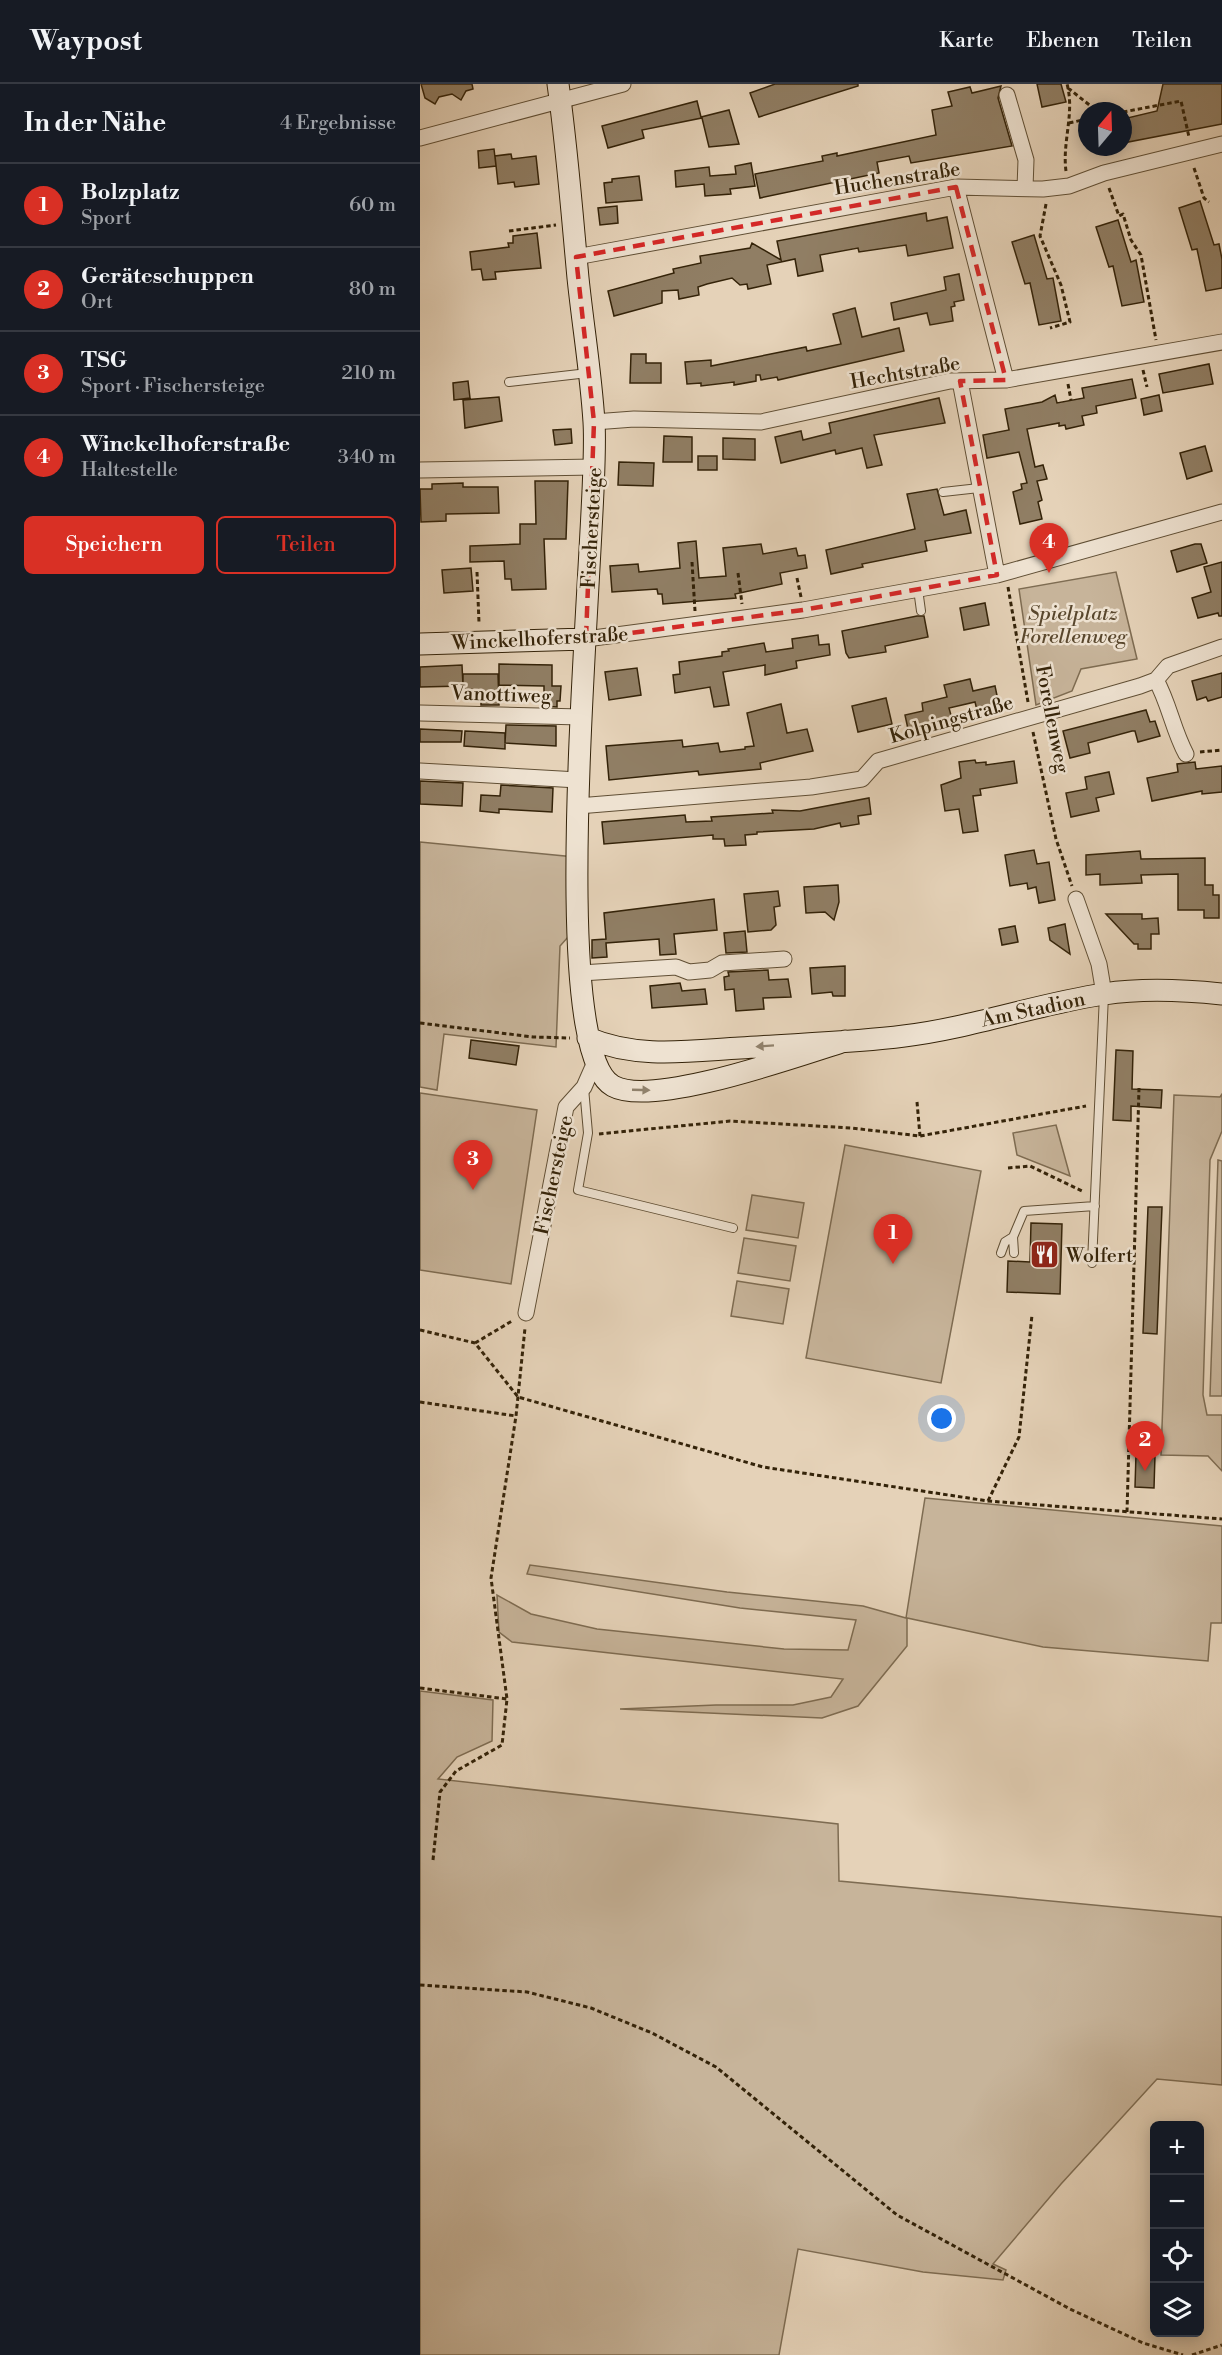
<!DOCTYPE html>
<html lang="de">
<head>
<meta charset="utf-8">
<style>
	body { margin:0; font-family:"Libre Bodoni",serif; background:#20242c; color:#f1f3f6 }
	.controls { position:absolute; right:18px; bottom:18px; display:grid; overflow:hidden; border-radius:9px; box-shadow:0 3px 15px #0003 }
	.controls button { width:54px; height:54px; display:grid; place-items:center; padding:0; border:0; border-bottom:2px solid #363941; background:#171b24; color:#f1f3f6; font:30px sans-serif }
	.compass { position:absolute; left:658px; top:18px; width:54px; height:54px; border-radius:50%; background:#171b24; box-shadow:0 3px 15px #0003; rotate:19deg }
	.you { position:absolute; left:522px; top:1335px; width:21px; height:21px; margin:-15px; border:4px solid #fff; border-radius:50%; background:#1a73e8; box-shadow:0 0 0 9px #1a73e833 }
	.badge { display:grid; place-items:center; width:39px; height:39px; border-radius:50%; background:#d93025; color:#fff; font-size:20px; font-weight:700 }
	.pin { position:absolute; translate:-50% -50px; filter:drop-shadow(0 2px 3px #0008) }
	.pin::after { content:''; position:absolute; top:32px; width:21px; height:18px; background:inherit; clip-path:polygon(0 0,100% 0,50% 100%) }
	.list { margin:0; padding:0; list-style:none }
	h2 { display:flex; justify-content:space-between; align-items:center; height:78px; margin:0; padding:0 24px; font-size:26px }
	h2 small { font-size:20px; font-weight:400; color:#9ea1a6 }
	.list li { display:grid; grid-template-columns:39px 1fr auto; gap:18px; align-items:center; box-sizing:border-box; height:84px; padding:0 24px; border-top:2px solid #363941 }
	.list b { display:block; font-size:22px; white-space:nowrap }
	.list p { margin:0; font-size:20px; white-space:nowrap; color:#9ea1a6 }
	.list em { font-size:20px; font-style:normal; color:#9ea1a6 }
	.actions { display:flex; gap:12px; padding:18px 24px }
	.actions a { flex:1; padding:14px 0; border:2px solid #d93025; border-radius:9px; text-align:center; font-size:21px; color:#d93025 }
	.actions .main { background:#d93025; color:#fff }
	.icon { flex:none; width:33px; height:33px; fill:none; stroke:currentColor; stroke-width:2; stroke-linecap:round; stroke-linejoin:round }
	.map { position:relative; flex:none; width:802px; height:2271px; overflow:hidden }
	header { display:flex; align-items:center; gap:36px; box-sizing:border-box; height:84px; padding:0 30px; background:#171b24; border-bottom:2px solid #363941 }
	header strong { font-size:28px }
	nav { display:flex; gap:33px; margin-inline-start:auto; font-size:21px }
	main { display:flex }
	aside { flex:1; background:#171b24 }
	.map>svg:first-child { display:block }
</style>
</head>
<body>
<header>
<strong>Waypost</strong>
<nav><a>Karte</a><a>Ebenen</a><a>Teilen</a></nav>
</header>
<main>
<aside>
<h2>In der Nähe<small>4 Ergebnisse</small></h2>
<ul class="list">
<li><span class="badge">1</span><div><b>Bolzplatz</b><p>Sport</p></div><em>60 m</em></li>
<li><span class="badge">2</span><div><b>Geräteschuppen</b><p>Ort</p></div><em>80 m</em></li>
<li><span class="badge">3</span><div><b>TSG</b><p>Sport · Fischersteige</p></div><em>210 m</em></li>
<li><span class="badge">4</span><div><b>Winckelhoferstraße</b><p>Haltestelle</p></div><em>340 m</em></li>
</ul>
<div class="actions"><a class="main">Speichern</a><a>Teilen</a></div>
</aside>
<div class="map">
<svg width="802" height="2271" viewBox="0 0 802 2271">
	<rect width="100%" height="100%" fill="#e5d2b8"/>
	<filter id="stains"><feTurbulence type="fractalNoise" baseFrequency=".00333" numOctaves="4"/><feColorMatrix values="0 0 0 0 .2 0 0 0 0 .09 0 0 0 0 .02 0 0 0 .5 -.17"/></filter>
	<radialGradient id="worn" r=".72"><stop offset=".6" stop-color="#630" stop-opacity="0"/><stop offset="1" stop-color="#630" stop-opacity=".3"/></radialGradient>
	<path fill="#c7b49a" stroke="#7e6c52" stroke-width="1.5" d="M696,488L717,575L661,585L652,607L616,621L599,505Z
		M0,758L155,773L157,843L140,862L136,963L24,950L17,1006L0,1003Z
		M0,1009L117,1026L91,1200L0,1186Z
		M802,1010V1047L790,1076L783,1311L787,1331H802V1387L788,1372L741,1371L754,1011L800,1013Z
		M636,1041L650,1092L597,1071L593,1049Z
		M425,1061L561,1087L521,1299L386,1274Z
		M798,1076L802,1077V1312H790Z
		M332,1111L384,1119L378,1154L326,1146Z
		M324,1154L376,1162L370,1197L318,1189Z
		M317,1197L369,1205L363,1240L311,1232Z
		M505,1414L802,1442V1539H791L788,1577L623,1563L487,1534V1562L438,1622L402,1634L200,1625L296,1621H373L411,1613L423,1595L92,1558L79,1548L77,1511L111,1530L177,1545L364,1565L428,1566L436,1536L320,1524L107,1490L110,1481L307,1508L443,1522L486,1534Z
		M0,1607L73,1616L72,1657L37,1673L18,1695L418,1740L419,1797L802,1833V2001L737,1995L641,2100L573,2180L586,2186L583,2196L503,2188L378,2165L359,2271H0Z"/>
	<path fill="#907e64" stroke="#342309" stroke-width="1.5" d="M1,0H52L53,5L46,7L41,16L32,10L19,13L15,20L5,14Z
		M355,0H438V2L339,33L330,9Z
		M617,0H641L646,18L622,23Z
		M743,0H802V40L703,59V35L737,27Z
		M581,2L578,14L592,62L491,79L489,72L457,78L459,89L340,114L335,90L403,77L402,72L417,69V72L516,51L512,26L532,22L528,8L550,3L552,9Z
		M277,17L281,33L309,26L319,60L289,63L282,34L222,46L224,54L188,64L182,42Z
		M74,65L76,82L59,84L58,67Z
		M91,70L92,75L116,72L119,100L95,103L94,98L78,100L75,72Z
		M331,79L335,102L310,105L311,110L285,112L284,100L256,103L255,87L289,83L290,92L316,90L315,82Z
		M219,92L222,116L186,119L184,99L192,98V95Z
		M780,117L794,161L799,160L802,175V204L786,207L777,165L772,166L759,124Z
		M197,122L198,139L180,141L178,124Z
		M506,129L507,137L527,133L533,164L488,172L486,161L439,168L438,164L400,171L403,187L378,192L375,175L347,181L351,200L328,205L327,200L320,201L312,194L287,200L278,203L279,211L259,215L258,206L242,207V219L194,232L188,207L254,189L253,185L281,179L280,172L330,164L332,159L361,176L357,157Z
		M698,136L711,178L716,176L724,218L702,222L693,182L689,183L676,143Z
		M117,149L121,184L75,188L76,195L63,196L61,185L52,186L50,168L89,163L88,159H93V152Z
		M614,151L627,195L633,194L641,237L619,241L610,199L605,200L592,158Z
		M539,190L544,216L534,218L535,222L531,223L533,237L510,241L507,229L474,236L471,219L526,206L524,193Z
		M435,224L442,253L479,244L484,267L358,296L357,293L341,296L340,291H336V297L314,301V298L281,302V299L267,300L265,278L291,276V282L386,263L387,267L421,260L413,230Z
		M211,270H226V279H241V299H210Z
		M789,280L793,300L743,309L739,290Z
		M712,295L716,314L676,322L677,329L662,332L664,341L646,345L645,341L639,342V339L607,345L615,383L623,381L627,395L617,397L622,416L618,418L622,435L600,440L593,408L602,405L601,400L607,399L599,368L567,374L563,351L589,346L585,325L622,318L635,311L637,319L664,314L662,304Z
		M48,297L50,314L34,316L33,299Z
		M739,311L742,327L724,331L721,315Z
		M79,313L82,337L45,344L43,316Z
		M519,314L525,339L454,351L462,381L447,384L442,364L416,370L415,366L361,379L355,353L381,347L383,356L411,349L409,339Z
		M151,345L152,359L135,361L133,346Z
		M244,352L272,353V378H243Z
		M303,354L335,355V376L303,375Z
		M785,362L792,387L767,395L760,369Z
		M278,372H297V386H278Z
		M199,378L234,379L233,402L198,401Z
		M115,397H148L146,455H124L126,505L92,506L91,495H85L84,477L50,478V462L100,460V440H116Z
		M43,399V403H78L79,429L26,430V437L1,438L0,405H12V400Z
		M517,405L524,431L546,426L551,449L505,457L507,467L442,480L443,483L411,490L406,466L495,445L487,410Z
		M276,457L279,494L306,492L303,464L341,460L343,470L376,464L378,472L385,471L387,484L360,489L362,500L315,510L316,514L243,520L242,510H238L237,505L192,508L190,482L218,480L219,488L260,484L258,459Z
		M775,460H781L787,479L757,488L751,467Z
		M802,478V532H799L798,529L778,534L772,514L791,508L784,483Z
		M51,484L53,507L24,509L22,486Z
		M565,519L569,541L544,546L540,524Z
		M497,532H504L508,553L465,562L466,568L429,574L426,569L422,547Z
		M398,551L399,561L409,560L410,571L376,577L377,584L345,591V581L303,588L309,621L294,623L290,603L255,609L253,591L260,590L259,578L302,572V568L309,567L308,565L344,559L346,568L373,564L372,555Z
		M79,580L132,581V602H141L140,617H137V623L124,622V602L79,601Z
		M42,581L43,602L0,603V583Z
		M217,584L221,611L189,616L185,588Z
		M802,589V613L788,617L786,613L777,616L772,597Z
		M43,590H78L79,621H61V606L43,605Z
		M550,595L553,607L575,602L579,621L557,626L555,618L529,624L532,635L488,645L485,631L503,627L502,619L527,613L524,601Z
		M466,614L472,640L438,648L432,622Z
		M361,620L367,649L387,645L393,667L340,679L341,685L279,691L278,687L189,696L186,662L262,656L263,663L298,659L300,668L325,665V663L334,662L327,629Z
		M726,626L730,638L735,637L740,652L718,658L715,647H712L668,659L670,669L650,674L643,647Z
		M86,641L136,642V662L85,659Z
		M0,645L42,647L41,658H0Z
		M45,647L85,649V665L44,662Z
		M555,676L556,679L566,678V681L594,677L597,699L560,705L561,711L553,712L558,747L543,749L539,725L525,727L521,701L541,694L539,678Z
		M775,678L776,685L802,682V708L782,710V707L732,717L727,694L758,688L757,680Z
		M689,688L694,710L676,714L679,727L651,733L646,709L667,705L665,693Z
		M0,697L43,699L42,722L0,720Z
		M81,701L133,704L132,728L79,725V729L60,727L61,711L80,712Z
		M449,714L451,730L438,732L439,740L421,743L420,739L394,745L337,748V750L325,751L326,761L305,762L304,755H293V751L184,760L182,738L265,731L266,738L292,737L291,733L353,729L352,726L380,727Z
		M614,766L617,780L629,778L635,816L619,819L616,803L608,805L607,799L590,802L585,771Z
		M720,767L721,775L785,774V801H793V811H799V834H784V826H758V790L721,791L722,799L680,801V790L666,791V771Z
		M418,801L419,818L414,836L405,828L386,829L384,803Z
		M358,807L360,822L354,823L356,841L351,846L328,848L324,810Z
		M294,815L297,846L254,850L256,870L240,871L239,855L186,859L187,873L172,874V856L186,855L184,829Z
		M686,830H722V835L738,834L739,850H731V865H718V860H714Z
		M645,840L650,870L630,856L628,844Z
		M595,842L598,858L582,861L579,845Z
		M325,847L327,868L306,869L304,849Z
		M425,882V912H413L412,908L392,910L390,884Z
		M348,886L349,896L368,895L371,913L343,914L344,925L316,927L314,905L305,906L304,893L309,892L308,888Z
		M260,899L262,907L285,905L287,920L232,924L230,902Z
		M51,956L99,962L96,981L49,974Z
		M696,966L713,967L712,1005L742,1006L741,1024L711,1022V1037L693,1036Z
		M728,1123H742L737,1250L723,1249Z
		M611,1139L642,1140L640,1210L587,1208L588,1177L610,1178Z
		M716,1370L735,1371L734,1404L715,1403Z"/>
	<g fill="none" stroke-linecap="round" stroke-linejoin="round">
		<defs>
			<path id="lane" d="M89,298L168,289
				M523,408L559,404
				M498,505L501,527
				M164,1004L168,1049L158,1106L313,1144
				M581,1169L585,1158L593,1153
				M594,1169L593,1153L604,1127L675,1122
				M672,1179L684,911"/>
			<path id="street" d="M587,11L606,76L605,104
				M0,54L203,0
				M536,103L586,296
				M156,173L536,103L623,105L649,102L684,89L802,60
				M540,297L577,491
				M174,338L214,335L341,338L530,297L586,296L802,258
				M0,386L174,383
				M166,555L383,526L577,491L802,428
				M736,596C749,619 753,646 766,670
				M0,629L162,633
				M0,687L158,696
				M158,722L391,703L442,695L458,677L720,602L736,596L748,582L802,563
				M656,815L679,880L684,910
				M161,889L256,883L269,888L290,886L302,879L364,875
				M106,1229L146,1023L164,1003L175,978"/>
			<path id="secondary" d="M138,0C147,64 152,129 158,194C163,242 171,290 174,338C180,435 121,962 193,1002C233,1024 379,971 425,957
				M0,560L166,555
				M168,954C217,975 269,967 320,964C374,960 430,959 484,952C551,944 617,920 684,910C723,904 763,906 802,910"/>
		</defs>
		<use href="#lane" stroke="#604f35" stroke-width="10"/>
		<use href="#street" stroke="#604f35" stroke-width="17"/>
		<use href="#secondary" stroke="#342309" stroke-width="23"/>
		<path stroke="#342309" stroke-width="3" stroke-dasharray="4.5 3" stroke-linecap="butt" d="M648,4L677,27
			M703,28L761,17L769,53
			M649,39L667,35
			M774,84L784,114L789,118
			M646,87C642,58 655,29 647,0
			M689,104L699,132L703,130L711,156L721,171L736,256
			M626,120L620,152L641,201L650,238L630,244
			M89,147L136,141
			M723,286L727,303
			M648,300L651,316
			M272,478L275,527
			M57,488L59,539
			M318,489L322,520
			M377,494L381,513
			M588,503L608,618
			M613,648L636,755L652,802
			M780,668L802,666
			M0,939L113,953L150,954
			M497,1018L500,1052
			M179,1050L310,1037L431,1044L500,1052L666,1022
			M588,1084L610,1082L662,1107
			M0,1246L55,1259L98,1313L343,1383L568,1417L802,1435
			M55,1259L92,1237
			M0,1318L96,1332
			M568,1417L599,1353L612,1231
			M707,1428L719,1004
			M0,1604L87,1615
			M13,1776L20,1708L36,1687L82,1661L87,1615L71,1494L96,1332L105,1244
			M0,1901L107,1908L171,1924L232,1949L296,1983L477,2131L650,2225L723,2259L763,2271
			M772,2271L802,2261"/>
		<use href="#lane" stroke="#eee2d1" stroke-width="8"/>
		<use href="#street" stroke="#eee2d1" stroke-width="15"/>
		<use href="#secondary" stroke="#eee2d1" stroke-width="21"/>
	</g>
	<defs><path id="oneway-solid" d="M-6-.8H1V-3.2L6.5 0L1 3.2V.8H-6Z" transform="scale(1.5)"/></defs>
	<g fill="#91826d">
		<use href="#oneway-solid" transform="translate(345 962) rotate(176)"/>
		<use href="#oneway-solid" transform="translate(221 1006) rotate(2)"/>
	</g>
	<path fill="none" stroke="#d62828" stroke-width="4.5" stroke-dasharray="12 8" stroke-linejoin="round" d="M536,103L586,296L540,297L577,491L383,526L166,555L174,338L156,173Z"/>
	<defs>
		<symbol id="restaurant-square" viewBox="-11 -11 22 22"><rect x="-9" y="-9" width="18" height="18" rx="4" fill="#8f2418" stroke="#eee2d1"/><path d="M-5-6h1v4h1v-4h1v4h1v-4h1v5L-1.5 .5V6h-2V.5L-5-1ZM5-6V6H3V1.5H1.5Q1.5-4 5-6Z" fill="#fff"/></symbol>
	</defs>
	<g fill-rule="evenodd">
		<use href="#restaurant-square" x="608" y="1154" width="33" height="33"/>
	</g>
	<g text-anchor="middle" stroke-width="5" stroke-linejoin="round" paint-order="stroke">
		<g font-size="20" fill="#342309" stroke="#eee2d1">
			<text transform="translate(477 94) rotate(-9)" y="7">Huchenstraße</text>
			<text transform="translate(485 288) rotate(-10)" y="7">Hechtstraße</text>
			<text transform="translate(171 444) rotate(-87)" y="7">Fischersteige</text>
			<text transform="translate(120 554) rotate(-3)" y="7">Winckelhoferstraße</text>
			<text transform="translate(81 610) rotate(2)" y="7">Vanottiweg</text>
			<text transform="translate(531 635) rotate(-16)" y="7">Kolpingstraße</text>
			<text transform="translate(633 635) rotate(79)" y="7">Forellenweg</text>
			<text transform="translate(613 925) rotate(-12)" y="7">Am Stadion</text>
			<text transform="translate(133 1091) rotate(-78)" y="7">Fischersteige</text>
		</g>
		<g font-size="20" font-style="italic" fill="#59472d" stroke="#eee2d1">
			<text x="653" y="536">Spielplatz<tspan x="653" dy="23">Forellenweg</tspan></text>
		</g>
		<g font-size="20" fill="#342309" stroke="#eee2d1" text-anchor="start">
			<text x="646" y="1178">Wolfert</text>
		</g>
	</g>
	<rect width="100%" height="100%" filter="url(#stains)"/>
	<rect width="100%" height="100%" fill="url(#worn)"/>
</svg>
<div class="controls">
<button>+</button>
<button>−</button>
<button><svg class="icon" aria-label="locate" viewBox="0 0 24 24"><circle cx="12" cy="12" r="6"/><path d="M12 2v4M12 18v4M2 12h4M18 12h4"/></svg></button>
<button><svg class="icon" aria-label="layers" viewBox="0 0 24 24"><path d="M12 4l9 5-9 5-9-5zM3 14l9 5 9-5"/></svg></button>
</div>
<svg class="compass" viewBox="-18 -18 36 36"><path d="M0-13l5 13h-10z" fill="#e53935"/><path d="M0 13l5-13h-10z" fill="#9ea1a6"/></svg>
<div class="you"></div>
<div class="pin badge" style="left:473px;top:1180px">1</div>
<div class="pin badge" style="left:725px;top:1387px">2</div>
<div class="pin badge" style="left:53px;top:1106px">3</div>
<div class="pin badge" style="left:629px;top:489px">4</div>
</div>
</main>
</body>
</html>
